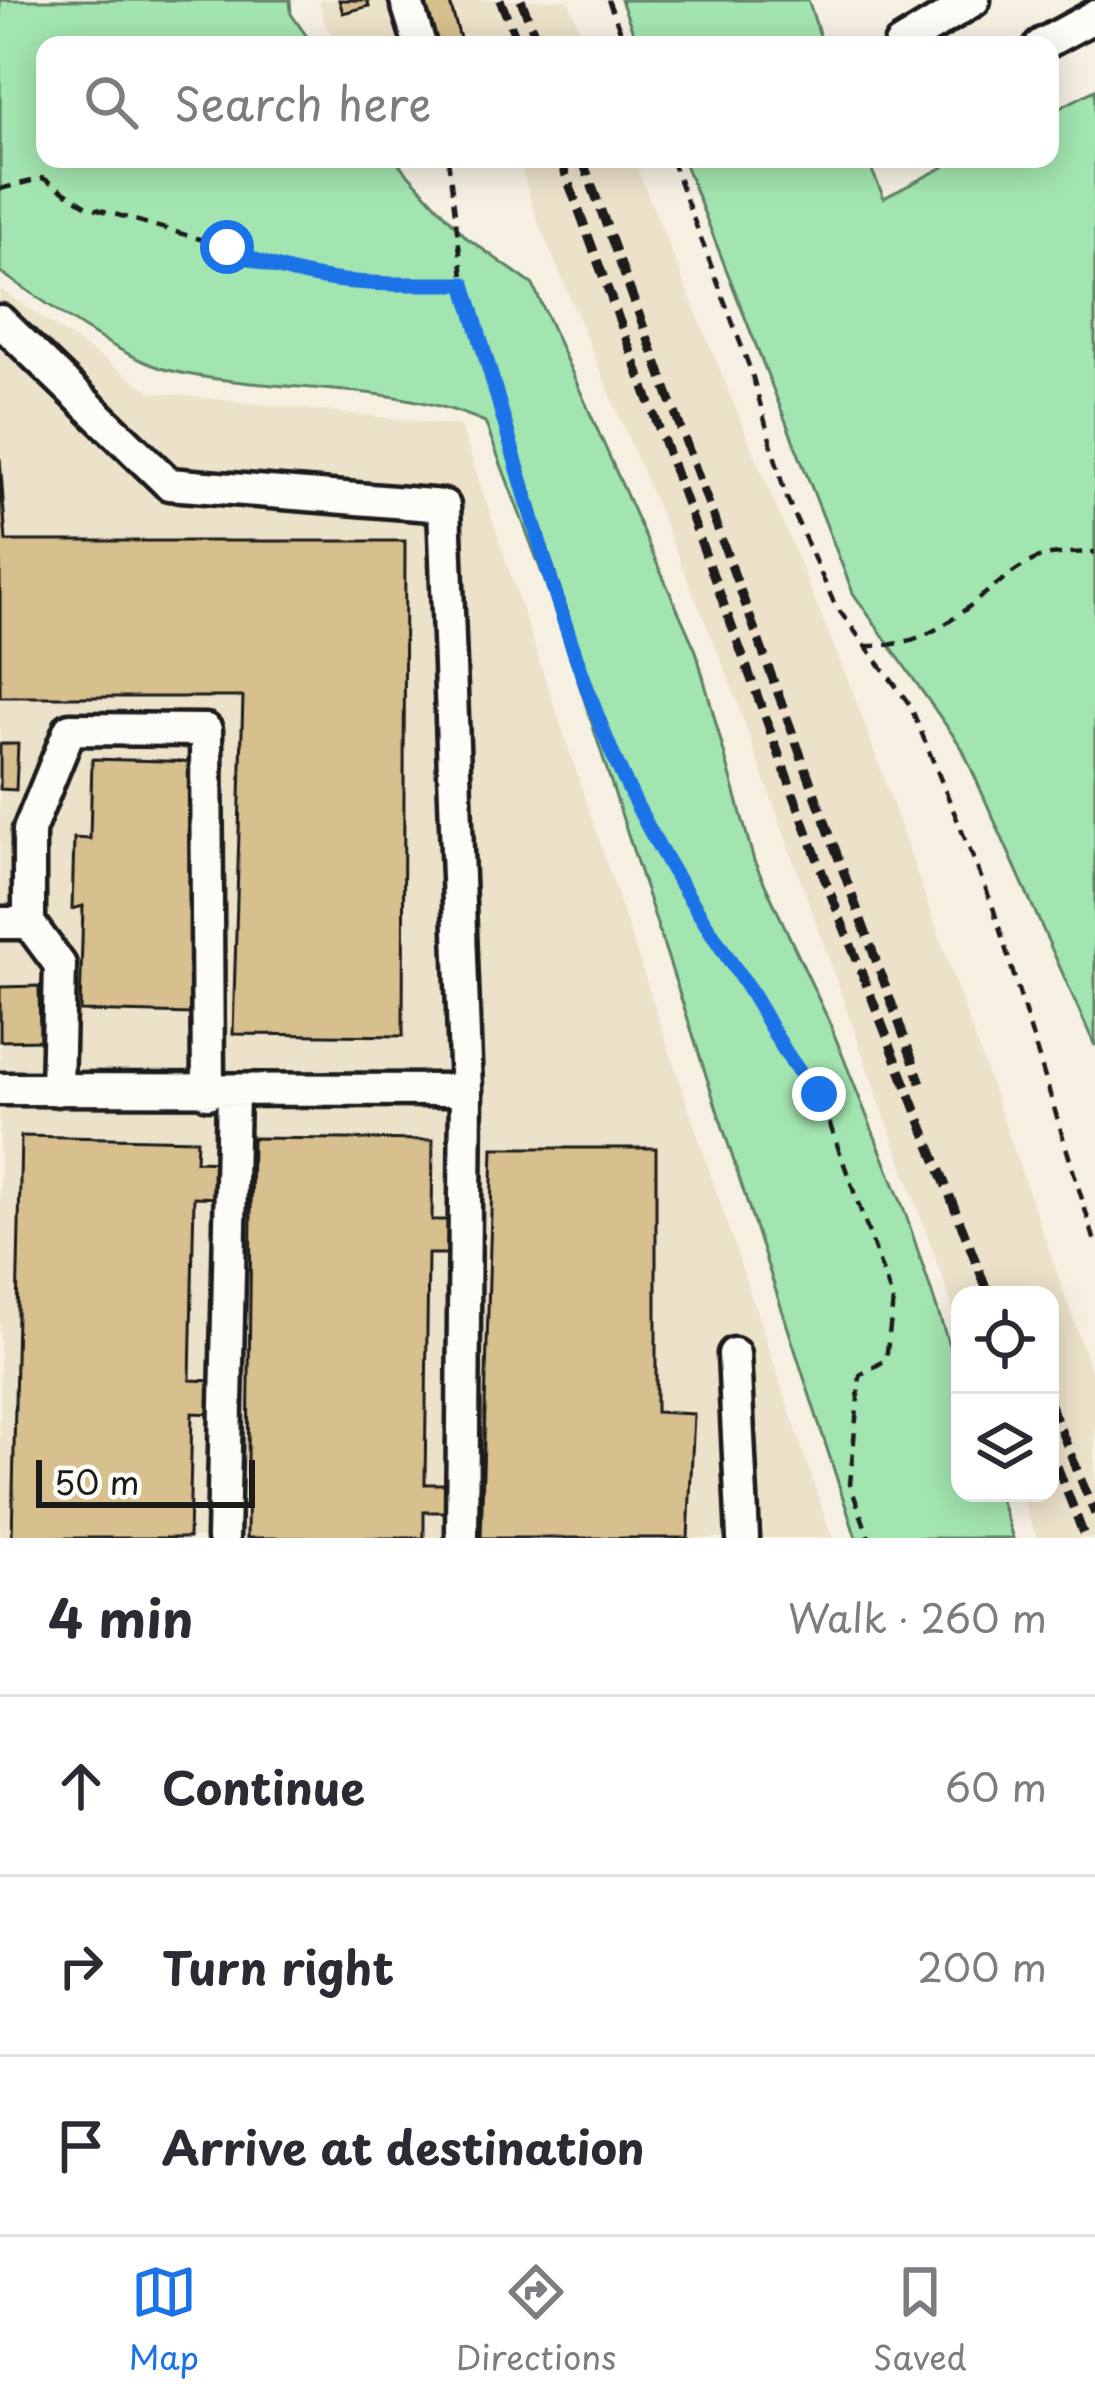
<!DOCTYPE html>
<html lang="en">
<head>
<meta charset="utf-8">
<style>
	body { margin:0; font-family:"Playpen Sans",sans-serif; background:#f2f2f3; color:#2b2b33 }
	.controls { position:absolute; right:36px; bottom:36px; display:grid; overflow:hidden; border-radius:24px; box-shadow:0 6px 30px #0003 }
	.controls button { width:108px; height:108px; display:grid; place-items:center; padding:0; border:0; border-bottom:3px solid #e1e1e2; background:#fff; color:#2b2b33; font:60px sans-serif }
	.scale { position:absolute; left:36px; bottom:30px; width:219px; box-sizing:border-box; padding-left:12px; border:6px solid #1c1c1c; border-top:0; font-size:33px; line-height:42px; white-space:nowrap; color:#1c1c1c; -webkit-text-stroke:9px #fdfcf7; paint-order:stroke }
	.stop { position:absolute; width:36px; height:36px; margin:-27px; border:9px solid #1a73e8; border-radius:50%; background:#fff }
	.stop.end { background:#1a73e8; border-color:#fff; box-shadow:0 3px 12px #0008 }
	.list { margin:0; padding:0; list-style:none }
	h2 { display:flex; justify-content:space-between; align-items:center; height:156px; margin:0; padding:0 48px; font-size:51px }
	h2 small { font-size:39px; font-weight:400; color:#7c7c81 }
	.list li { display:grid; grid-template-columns:78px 1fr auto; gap:36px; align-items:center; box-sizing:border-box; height:180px; padding:0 48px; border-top:3px solid #e1e1e2 }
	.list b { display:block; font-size:45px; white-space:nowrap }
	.list em { font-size:39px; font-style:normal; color:#7c7c81 }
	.icon { flex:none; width:66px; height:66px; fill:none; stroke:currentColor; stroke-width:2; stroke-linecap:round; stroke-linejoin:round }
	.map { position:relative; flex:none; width:1095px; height:1538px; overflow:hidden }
	.search { position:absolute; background:#fff; box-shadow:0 6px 30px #0003; left:36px; right:36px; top:36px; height:132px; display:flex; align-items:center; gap:30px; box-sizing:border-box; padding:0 42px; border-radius:24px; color:#7c7c81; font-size:45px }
	.sheet { height:696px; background:#fff }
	nav { display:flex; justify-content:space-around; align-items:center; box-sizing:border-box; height:168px; border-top:3px solid #e1e1e2; background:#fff; font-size:33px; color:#7c7c81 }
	nav a { display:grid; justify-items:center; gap:6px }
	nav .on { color:#1a73e8 }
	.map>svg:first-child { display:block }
</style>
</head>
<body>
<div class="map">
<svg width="1095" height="1538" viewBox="0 0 1095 1538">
	<rect width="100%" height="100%" fill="#f5f0e2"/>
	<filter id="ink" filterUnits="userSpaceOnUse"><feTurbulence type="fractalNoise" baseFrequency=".00833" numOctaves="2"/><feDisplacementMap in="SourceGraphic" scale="24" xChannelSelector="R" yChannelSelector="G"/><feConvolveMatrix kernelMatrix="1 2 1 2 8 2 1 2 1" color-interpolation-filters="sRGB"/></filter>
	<g filter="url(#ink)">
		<path fill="#ece1c9" d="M319,0H568L586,45H342L326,26Z
			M519,159H633L858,705L1095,1382V1538H1037L1020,1493H1050V1295H960V1327L727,674L535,214Z
			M0,289L151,392L461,426L832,1538H0Z"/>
		<path fill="#a3e5b0" stroke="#608066" stroke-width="3" d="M0,0H290L291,14L313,45H45V159H394L467,238L533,285L696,651L754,861L828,1019L905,1212L960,1378V1493H998L1013,1538H856L550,594L485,422C386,379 272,395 168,370C120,358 43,300 0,272Z
			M621,0H808L823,45H638Z
			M1095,90V1046L962,748L853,593L683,159H867L884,198L959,159H1050V113Z"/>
		<path fill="#d7bf8e" stroke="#1c1c1c" stroke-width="3" d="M339,0H367L369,6L343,13Z
			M424,0H449L462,45H436Z
			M0,458L6,541H405L403,1036L233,1034L243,697H0Z
			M0,744H18L16,790L0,789Z
			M92,759L199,762L192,1014L80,1011L83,906L72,909L74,838L90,839Z
			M39,986L40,1040L0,1041V987Z
			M21,1136L197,1140L196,1161L223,1162L222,1198L194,1197L190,1380L215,1381L214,1414L192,1413L189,1538H12Z
			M252,1138L433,1140L432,1220H453V1254H428L425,1484H448V1512H424V1538H247Z
			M493,1148H656V1412L694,1414L688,1538H481Z"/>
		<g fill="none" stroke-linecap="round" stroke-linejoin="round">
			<defs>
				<path id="minor" d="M406,0L420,45
					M900,45L974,0
					M1041,45L1095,16
					M0,321L169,484L444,506L466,1090L462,1538
					M0,923H29V830L70,729L206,730L208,1093
					M29,923L60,965L57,1090
					M0,1089L466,1090
					M734,1354L743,1538
					M223,1538L233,1093"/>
			</defs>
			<use href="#minor" stroke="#1c1c1c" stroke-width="39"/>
			<path stroke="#1c1c1c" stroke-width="4.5" stroke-dasharray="12 9" stroke-linecap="butt" d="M608,0L626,45
				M448,159L464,284L602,729L669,869L767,1016L789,1065L819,1094L893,1301L886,1360L860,1375L850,1484L869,1538
				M671,159L752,374L785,494L835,605L910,705L992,904L1095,1242
				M0,189L43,178L87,206L227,247L272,271L358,284H464
				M865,646C946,647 967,598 1030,562C1046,552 1076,553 1095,552"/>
			<use href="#minor" stroke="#fdfcf7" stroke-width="30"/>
			<path stroke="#1c1c1c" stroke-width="9" stroke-dasharray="18 9" stroke-linecap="butt" d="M500,0L519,45
				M521,0L539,45
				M560,159L824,877L989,1295
				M582,159L921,1083
				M1050,1404L1095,1514
				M1057,1466L1085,1538"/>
		</g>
	</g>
	<g fill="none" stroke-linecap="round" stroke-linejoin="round" filter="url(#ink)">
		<path stroke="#1a73e8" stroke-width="15" d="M227,247C305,288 378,284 464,284C509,431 546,583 602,728C637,819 690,901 744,982C770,1021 785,1061 819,1094"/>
	</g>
</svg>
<div class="controls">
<button><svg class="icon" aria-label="locate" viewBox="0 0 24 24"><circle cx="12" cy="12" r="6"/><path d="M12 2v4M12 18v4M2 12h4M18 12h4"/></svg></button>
<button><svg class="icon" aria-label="layers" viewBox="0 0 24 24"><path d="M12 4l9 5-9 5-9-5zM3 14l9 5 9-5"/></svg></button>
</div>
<div class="scale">50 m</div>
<div class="stop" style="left:227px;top:247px"></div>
<div class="stop end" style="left:819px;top:1094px"></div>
<div class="search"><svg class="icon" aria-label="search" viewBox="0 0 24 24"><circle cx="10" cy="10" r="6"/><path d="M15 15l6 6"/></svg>Search here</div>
</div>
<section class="sheet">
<h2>4 min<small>Walk · 260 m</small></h2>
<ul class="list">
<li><svg class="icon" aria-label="ahead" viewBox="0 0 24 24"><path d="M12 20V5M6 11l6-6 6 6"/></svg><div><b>Continue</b></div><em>60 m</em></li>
<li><svg class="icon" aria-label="right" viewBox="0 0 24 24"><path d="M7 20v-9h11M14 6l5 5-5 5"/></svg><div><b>Turn right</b></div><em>200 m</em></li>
<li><svg class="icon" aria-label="arrive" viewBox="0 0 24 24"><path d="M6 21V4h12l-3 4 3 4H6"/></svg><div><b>Arrive at destination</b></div></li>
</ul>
</section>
<nav>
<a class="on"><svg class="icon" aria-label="map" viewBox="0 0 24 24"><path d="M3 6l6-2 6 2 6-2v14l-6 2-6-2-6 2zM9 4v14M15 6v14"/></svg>Map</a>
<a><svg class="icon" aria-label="directions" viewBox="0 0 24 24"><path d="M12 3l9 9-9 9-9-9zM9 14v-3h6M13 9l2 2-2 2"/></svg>Directions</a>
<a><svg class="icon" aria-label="saved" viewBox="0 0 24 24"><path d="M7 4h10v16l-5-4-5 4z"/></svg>Saved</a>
</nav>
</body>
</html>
